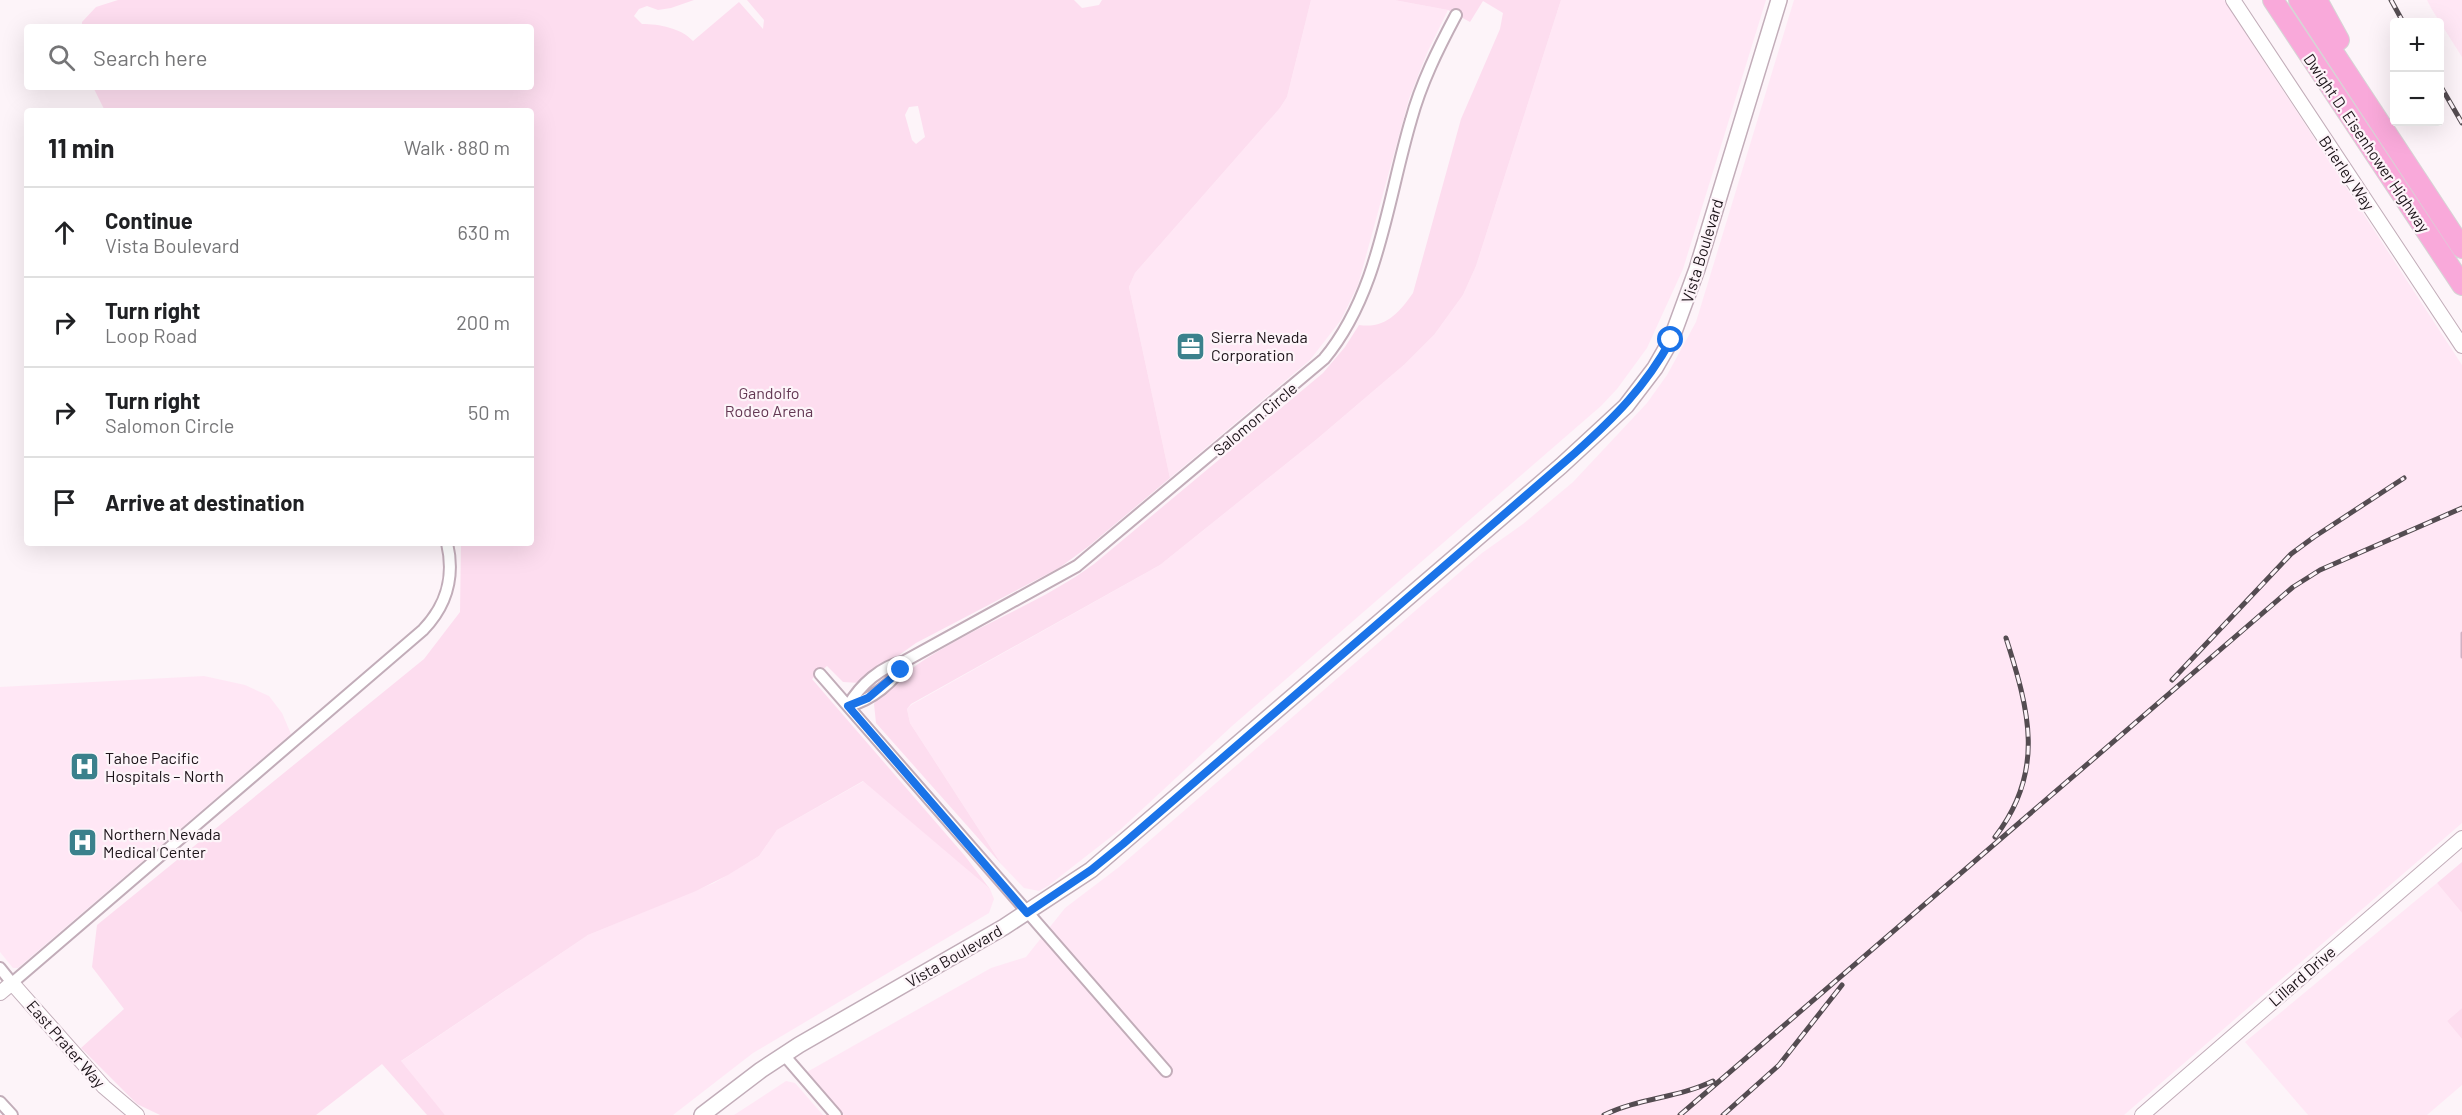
<!DOCTYPE html>
<html lang="en">
<head>
<meta charset="utf-8">
<style>
	body { margin:0; font-family:Barlow,sans-serif; background:#f6f6f6; color:#202124 }
	.controls { position:absolute; right:18px; top:18px; display:grid; overflow:hidden; border-radius:6px; box-shadow:0 6px 24px #0002 }
	.controls button { width:54px; height:54px; display:grid; place-items:center; padding:0; border:0; border-bottom:2px solid #e0e0e0; background:#fff; color:#202124; font:30px sans-serif }
	.stop { position:absolute; width:18px; height:18px; margin:-14px; border:4px solid #1a73e8; border-radius:50%; background:#fff }
	.stop.end { background:#1a73e8; border-color:#fff; box-shadow:0 2px 6px #0008 }
	.list { margin:0; padding:0; list-style:none }
	h2 { display:flex; justify-content:space-between; align-items:center; height:78px; margin:0; padding:0 24px; font-size:26px }
	h2 small { font-size:20px; font-weight:400; color:#757577 }
	.list li { display:grid; grid-template-columns:39px 1fr auto; gap:18px; align-items:center; box-sizing:border-box; height:90px; padding:0 24px; border-top:2px solid #e0e0e0 }
	.list b { display:block; font-size:22px; white-space:nowrap }
	.list p { margin:0; font-size:20px; white-space:nowrap; color:#757577 }
	.list em { font-size:20px; font-style:normal; color:#757577 }
	.icon { flex:none; width:33px; height:33px; fill:none; stroke:currentColor; stroke-width:2; stroke-linecap:round; stroke-linejoin:round }
	.map { position:relative; flex:none; width:2462px; height:1115px; overflow:hidden }
	.search { position:absolute; background:#fff; box-shadow:0 6px 24px #0002; left:24px; top:24px; width:510px; height:66px; display:flex; align-items:center; gap:15px; box-sizing:border-box; padding:0 21px; border-radius:6px; color:#757577; font-size:22px }
	.panel { position:absolute; background:#fff; box-shadow:0 6px 24px #0002; left:24px; top:108px; width:510px; height:438px; border-radius:6px }
	.map>svg:first-child { display:block }
</style>
</head>
<body>
<div class="map">
<svg width="2462" height="1115" viewBox="0 0 2462 1115">
	<rect width="100%" height="100%" fill="#fdf4f9"/>
	<path fill="#ffe7f5" d="M1311,0H1394L1448,10L1427,53L1409,99L1358,285L1341,320L1310,360L1170,478L1129,287L1135,273L1280,108L1287,97Z
		M1561,0H1766L1683,269L1647,348L1617,389L1601,406L1232,726L1121,829L1048,886L1039,891L1024,888L1002,865L910,723L907,709L911,705L1160,565L1317,439L1405,364L1434,335L1463,295L1476,266Z
		M1794,0H2224L2462,365V823L2124,1115H844L807,1072L991,968L1026,957L1065,908L1119,867L1482,553L1523,524L1573,482L1647,403L1667,375L1696,322Z
		M2427,0H2462V57L2431,8Z
		M204,676L245,685L269,696L282,713L291,734L18,968H13L0,952V687Z
		M864,781L990,889L994,899L989,913L753,1053L673,1115H445L400,1062L588,935L714,883L759,856L777,830Z
		M2437,883L2462,913V1008L2447,1021L2462,1039V1085L2427,1115H2308L2245,1042Z
		M786,1081L795,1083L823,1115H734Z"/>
	<path fill="#fdddef" fill-rule="evenodd" d="M118,0H694L671,8L658,10L647,6L639,9L634,16L642,24C659,24 681,28 693,41L739,2L763,29L764,20L747,0H1074L1082,8L1099,5L1102,0H1311L1287,97L1280,108L1135,273L1129,287L1170,478L1089,546L1059,568L916,643L860,683L843,682L827,666L812,679L965,856L990,889L863,781L777,830L759,856L728,875L696,891L588,935L401,1061L445,1115H427L382,1064L316,1115H160L137,1104L81,1048L124,1009L92,967L97,925L424,659L460,612L461,543H531V111H105L93,87H531V27H82V22L96,7ZM918,106L925,137L916,144L912,140L905,115L909,107Z
		M1394,0H1561L1476,266L1463,295L1434,335L1405,364L1317,439L1160,565L911,704L907,709L910,723L1002,865L876,723L874,704C879,694 888,688 896,681C955,631 1032,610 1094,564L1323,373L1345,347L1359,325C1385,329 1399,313 1413,293L1461,119L1500,29L1503,13L1483,1L1470,22L1448,10Z
		M2462,862V913L2437,883Z
		M2462,1008V1039L2447,1021Z"/>
	<g fill="none" stroke-linecap="round" stroke-linejoin="round">
		<path stroke="#d0b1c3" stroke-width="3" d="M2462,633V657"/>
		<defs>
			<path id="minor" d="M820,674L1166,1071
				M848,706C860,685 881,666 905,661L1077,566L1324,359C1379,293 1387,201 1411,120C1421,83 1438,49 1456,15
				M848,706C870,701 896,681 905,661
				M0,968L12,983L423,630C447,605 455,577 447,543
				M784,1055L836,1115
				M0,1102L12,1115"/>
			<path id="tertiary" d="M2233,0L2462,346
				M0,993L12,983L104,1087L137,1115
				M2142,1115L2462,838"/>
			<path id="secondary" d="M702,1115L761,1070L799,1045L1004,927L1091,870L1561,466L1626,406L1655,368L1671,340L1697,269L1779,0"/>
			<path id="motorway" d="M2273,0L2462,285
				M2299,0L2462,248
				M2317,0L2339,40"/>
		</defs>
		<use href="#minor" stroke="#c2adb9" stroke-width="14"/>
		<use href="#tertiary" stroke="#c2adb9" stroke-width="16"/>
		<use href="#secondary" stroke="#c2adb9" stroke-width="18"/>
		<use href="#motorway" stroke="#d6d5d5" stroke-width="22"/>
		<use href="#minor" stroke="#fff" stroke-width="10"/>
		<use href="#tertiary" stroke="#fff" stroke-width="14"/>
		<use href="#secondary" stroke="#fff" stroke-width="15"/>
		<use href="#motorway" stroke="#f9a9da" stroke-width="20"/>
		<defs>
			<path id="rail" d="M2391,0L2403,22
				M2440,85L2462,123
				M2172,680L2291,554L2314,537L2404,478
				M1995,837C2046,771 2029,710 2006,638
				M1604,1115C1639,1098 1678,1098 1713,1081
				M1680,1115L2293,587L2320,570L2462,508
				M1723,1115L1779,1065L1842,985"/>
		</defs>
		<use href="#rail" stroke="#544c51" stroke-width="5"/>
		<use href="#rail" stroke="#fdf4f9" stroke-width="3" stroke-dasharray="9" stroke-linecap="butt"/>
	</g>
	<g fill="none" stroke-linecap="round" stroke-linejoin="round">
		<path stroke="#1a73e8" stroke-width="8" d="M901,670L868,698L848,706L1027,913L1091,870L1123,844L1575,453C1615,417 1645,387 1671,340"/>
	</g>
	<defs>
		<symbol id="office-square" viewBox="-11 -11 22 22"><rect x="-9" y="-9" width="18" height="18" rx="4" fill="#3b818c" stroke="#fdf4f9"/><path d="M-6-3h4V-5.5h4V-3h4V5H-6ZM-1-4.5V-3h2v-1.5ZM-6 0V1H6V0Z" fill="#fff"/></symbol>
		<symbol id="hospital-square" viewBox="-11 -11 22 22"><rect x="-9" y="-9" width="18" height="18" rx="4" fill="#3b818c" stroke="#fdf4f9"/><path d="M-5-5h3v3.5h4V-5h3V5h-3V1.5h-4V5h-3Z" fill="#fff"/></symbol>
	</defs>
	<g fill-rule="evenodd">
		<use href="#office-square" x="1174" y="330" width="33" height="33"/>
		<use href="#hospital-square" x="68" y="750" width="33" height="33"/>
		<use href="#hospital-square" x="66" y="826" width="33" height="33"/>
	</g>
	<g text-anchor="middle" stroke-width="4.5" stroke-linejoin="round" paint-order="stroke">
		<g font-size="16" fill="#1b1318" stroke="#fdf4f9">
			<text transform="translate(2367 143) rotate(56)" y="6">Dwight D. Eisenhower Highway</text>
			<text transform="translate(2347 173) rotate(56)" y="6">Brierley Way</text>
			<text transform="translate(1702 251) rotate(-73)" y="6">Vista Boulevard</text>
			<text transform="translate(1255 419) rotate(-40)" y="6">Salomon Circle</text>
			<text transform="translate(954 956) rotate(-30)" y="6">Vista Boulevard</text>
			<text transform="translate(2302 976) rotate(-41)" y="6">Lillard Drive</text>
			<text transform="translate(66 1044) rotate(49)" y="6">East Prater Way</text>
		</g>
		<g font-size="16" fill="#1b1318" stroke="#fdf4f9" text-anchor="start">
			<text x="1211" y="343">Sierra Nevada<tspan x="1211" dy="18">Corporation</tspan></text>
			<text x="105" y="764">Tahoe Pacific<tspan x="105" dy="18">Hospitals – North</tspan></text>
			<text x="103" y="840">Northern Nevada<tspan x="103" dy="18">Medical Center</tspan></text>
		</g>
		<g font-size="16" fill="#633853" stroke="#fdf4f9">
			<text x="769" y="399">Gandolfo<tspan x="769" dy="18">Rodeo Arena</tspan></text>
		</g>
	</g>
</svg>
<div class="controls">
<button>+</button>
<button>−</button>
</div>
<div class="stop" style="left:1671px;top:340px"></div>
<div class="stop end" style="left:901px;top:670px"></div>
<div class="search"><svg class="icon" aria-label="search" viewBox="0 0 24 24"><circle cx="10" cy="10" r="6"/><path d="M15 15l6 6"/></svg>Search here</div>
<section class="panel">
<h2>11 min<small>Walk · 880 m</small></h2>
<ul class="list">
<li><svg class="icon" aria-label="ahead" viewBox="0 0 24 24"><path d="M12 20V5M6 11l6-6 6 6"/></svg><div><b>Continue</b><p>Vista Boulevard</p></div><em>630 m</em></li>
<li><svg class="icon" aria-label="right" viewBox="0 0 24 24"><path d="M7 20v-9h11M14 6l5 5-5 5"/></svg><div><b>Turn right</b><p>Loop Road</p></div><em>200 m</em></li>
<li><svg class="icon" aria-label="right" viewBox="0 0 24 24"><path d="M7 20v-9h11M14 6l5 5-5 5"/></svg><div><b>Turn right</b><p>Salomon Circle</p></div><em>50 m</em></li>
<li><svg class="icon" aria-label="arrive" viewBox="0 0 24 24"><path d="M6 21V4h12l-3 4 3 4H6"/></svg><div><b>Arrive at destination</b></div></li>
</ul>
</section>
</div>
</body>
</html>
